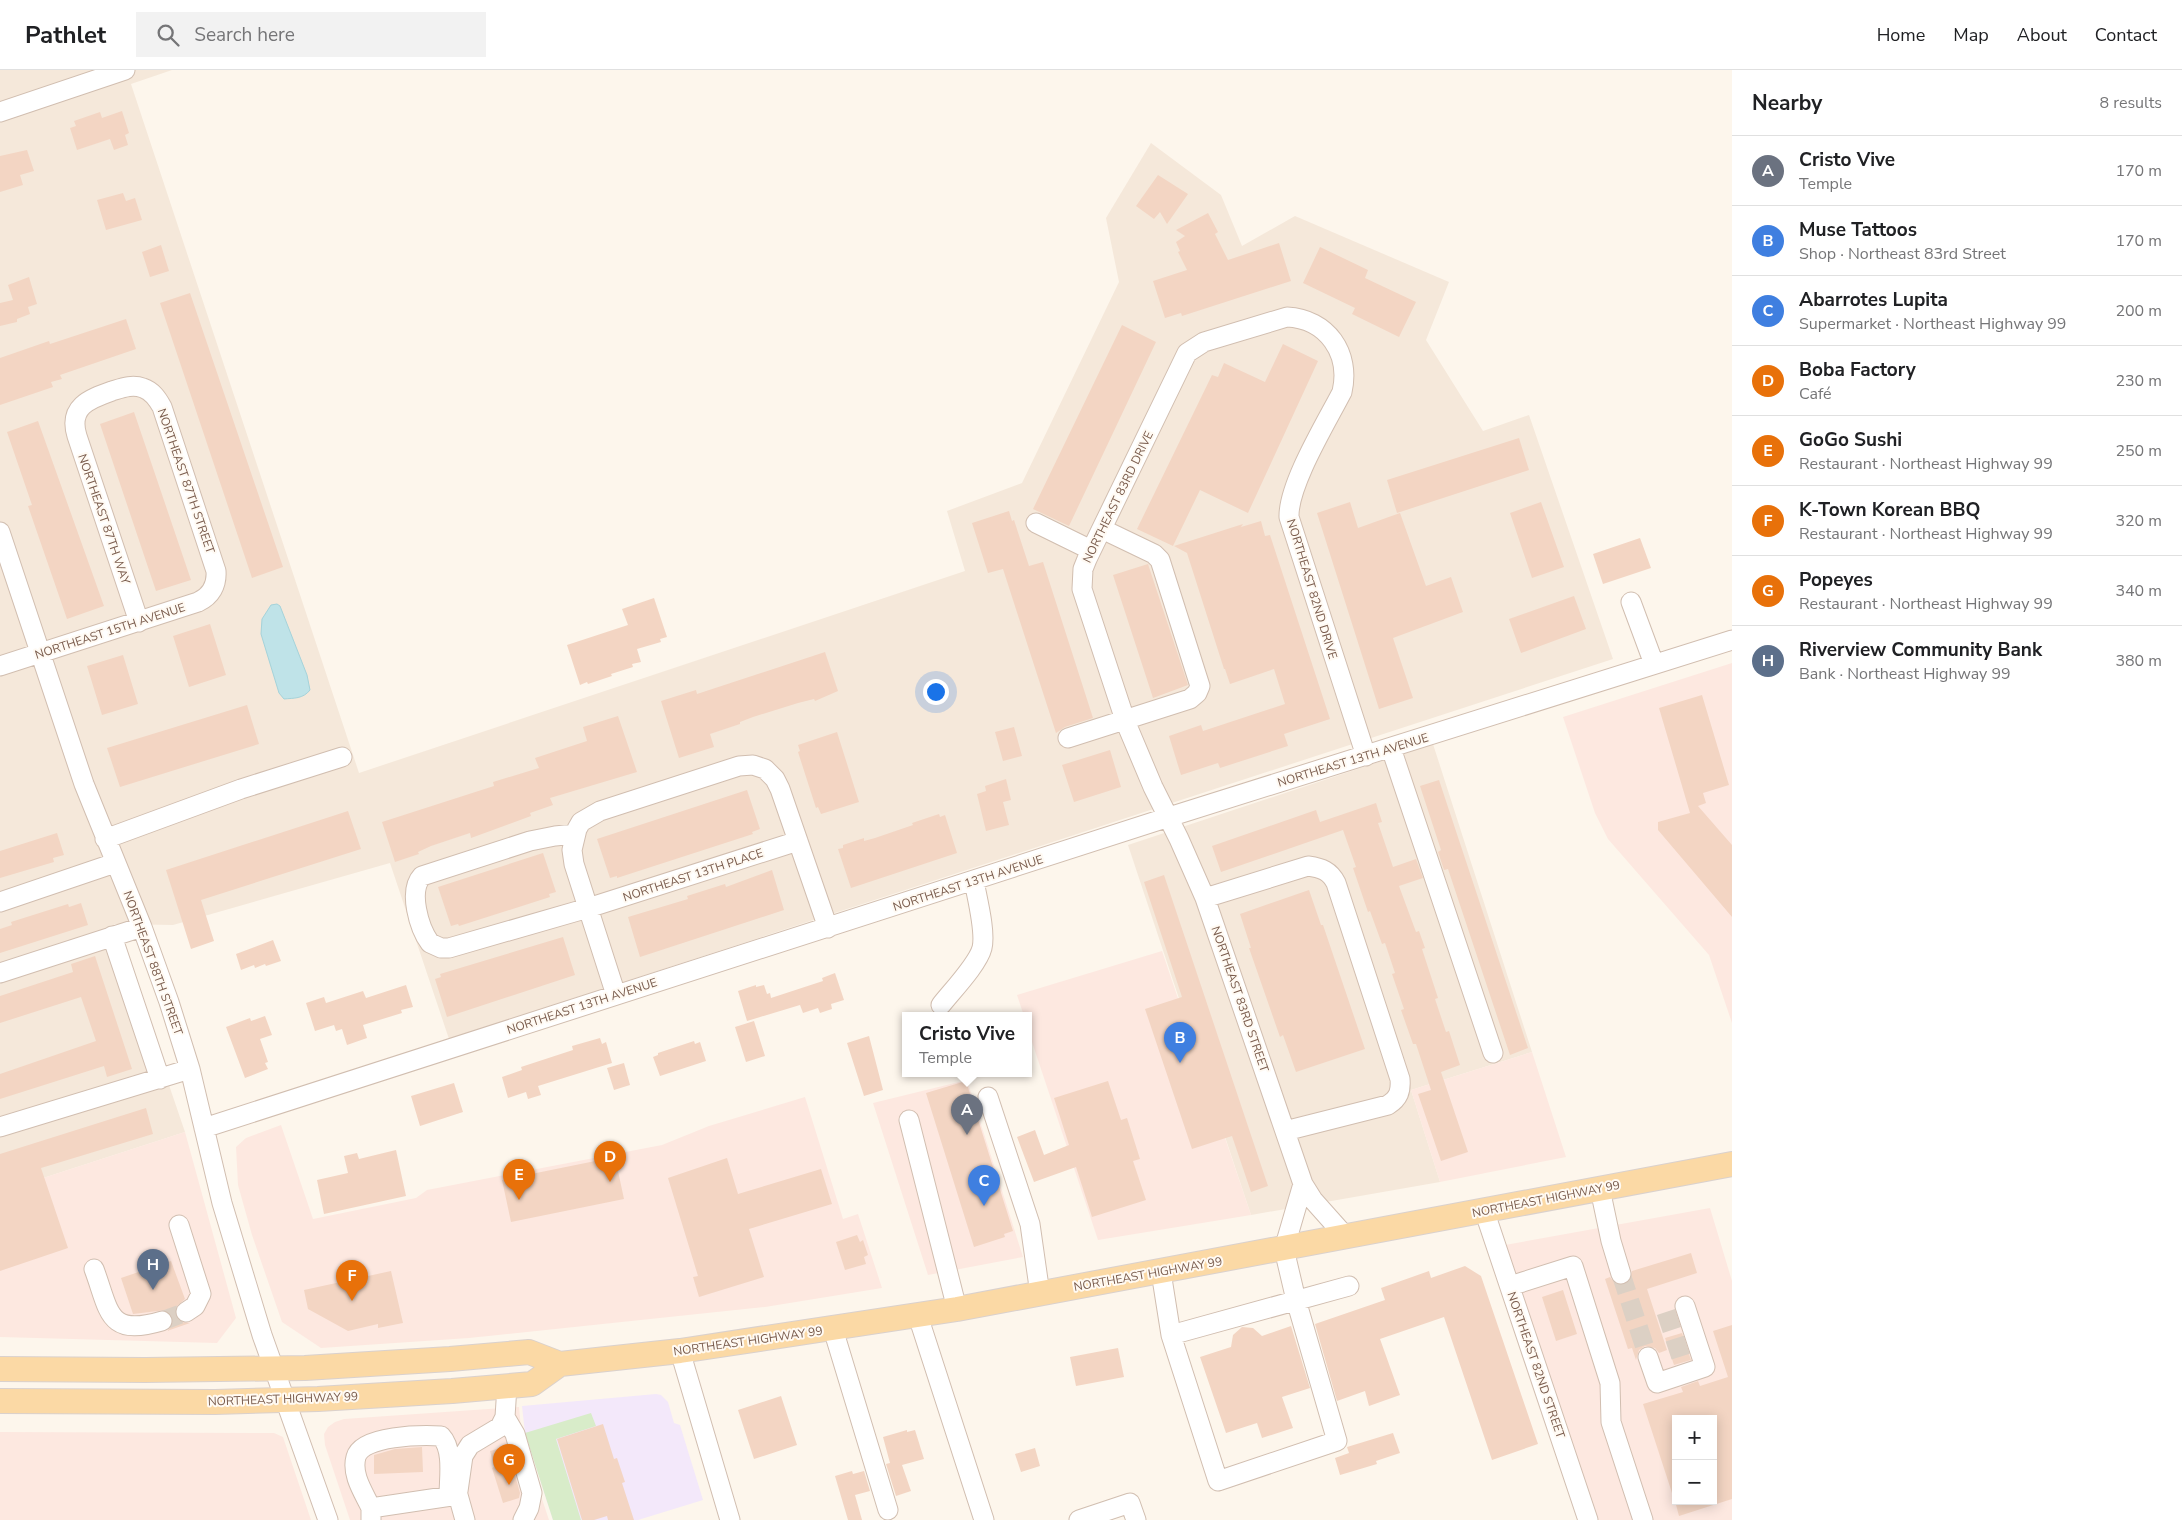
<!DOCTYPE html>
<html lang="en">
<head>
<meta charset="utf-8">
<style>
	body { margin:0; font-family:"Nunito Sans",sans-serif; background:#f2f2f2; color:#202124 }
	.controls { position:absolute; right:15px; bottom:15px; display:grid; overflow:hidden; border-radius:0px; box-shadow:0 2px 12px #0003 }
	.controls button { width:45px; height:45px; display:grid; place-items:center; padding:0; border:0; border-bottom:1px solid #e0e0e0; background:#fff; color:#202124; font:25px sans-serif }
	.you { position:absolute; left:935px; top:621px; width:18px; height:18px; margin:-12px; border:4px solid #fff; border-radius:50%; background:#1a73e8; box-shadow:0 0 0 8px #1a73e833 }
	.badge { display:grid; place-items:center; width:32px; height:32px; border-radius:50%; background:#0f766e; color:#fff; font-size:16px; font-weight:700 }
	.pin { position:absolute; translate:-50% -41px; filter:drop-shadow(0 1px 2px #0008) }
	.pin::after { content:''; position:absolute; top:26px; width:18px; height:15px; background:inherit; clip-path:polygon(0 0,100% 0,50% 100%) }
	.popup { position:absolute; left:902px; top:942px; width:130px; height:65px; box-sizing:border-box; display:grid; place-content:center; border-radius:0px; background:#fff; filter:drop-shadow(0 1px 4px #0005); font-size:16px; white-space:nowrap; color:#757577 }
	.popup b { font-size:19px; color:#202124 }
	.popup::after { content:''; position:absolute; left:50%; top:100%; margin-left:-10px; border:10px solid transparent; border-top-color:#fff }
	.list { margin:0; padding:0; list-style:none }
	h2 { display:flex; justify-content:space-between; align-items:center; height:65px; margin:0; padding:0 20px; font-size:21px }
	h2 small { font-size:16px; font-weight:400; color:#757577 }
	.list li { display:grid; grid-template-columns:32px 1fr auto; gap:15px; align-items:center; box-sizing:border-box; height:70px; padding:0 20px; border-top:1px solid #e0e0e0 }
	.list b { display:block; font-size:19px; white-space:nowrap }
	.list p { margin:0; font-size:16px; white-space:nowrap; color:#757577 }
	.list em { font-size:16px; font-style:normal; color:#757577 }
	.icon { flex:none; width:28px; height:28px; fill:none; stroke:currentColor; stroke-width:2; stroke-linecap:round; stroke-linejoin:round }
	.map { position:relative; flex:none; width:1732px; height:1450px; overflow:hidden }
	header { display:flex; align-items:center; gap:30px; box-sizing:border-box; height:70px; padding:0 25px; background:#fff; border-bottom:1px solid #e0e0e0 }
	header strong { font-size:24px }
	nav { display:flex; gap:28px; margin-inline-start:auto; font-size:18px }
	.search { width:350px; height:45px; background:#f2f2f2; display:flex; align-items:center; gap:12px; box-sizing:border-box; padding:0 18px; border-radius:0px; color:#757577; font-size:19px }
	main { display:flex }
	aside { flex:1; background:#fff }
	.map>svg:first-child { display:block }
</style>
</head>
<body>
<header>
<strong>Pathlet</strong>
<div class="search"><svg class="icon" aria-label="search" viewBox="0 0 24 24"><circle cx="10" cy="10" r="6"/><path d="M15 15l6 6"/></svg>Search here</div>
<nav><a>Home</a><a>Map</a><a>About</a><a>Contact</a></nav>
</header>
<main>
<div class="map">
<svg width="1732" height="1450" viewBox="0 0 1732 1450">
	<rect width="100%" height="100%" fill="#fdf6ec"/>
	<path fill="#f5e8da" d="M0,0H172L131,14L359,703L965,501L947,441L1022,413L1119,212L1106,148L1151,73L1221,125L1242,176L1295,146L1449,212L1426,270L1483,361L1529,345L1613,589L449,969L390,793L173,855L114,854L185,1062L0,1122Z
		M1433,674L1532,982L1411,1020L1440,1112L1251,1145L1128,775Z"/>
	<path fill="#fde8e0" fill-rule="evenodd" d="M1732,593V953L1709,885L1608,769L1595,743L1563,647Z
		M1162,881L1251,1145L1098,1170L1028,960V946H1024L1017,925Z
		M1532,982L1566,1087L1440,1112L1411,1020Z
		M967,1010L1023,1187L928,1205L873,1033Z
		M805,1027L843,1149L858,1144L882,1218L765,1237L469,1268L321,1278L282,1252L252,1165L238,1115L236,1077L246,1068L281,1055L313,1149L416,1128L427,1120L662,1075L709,1056Z
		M185,1062L236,1248L217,1273L0,1267V1122Z
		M1710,1138L1732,1211V1450H1595L1505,1175ZM1676,1349H1713V1431H1676Z
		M519,1337L522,1369L549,1450H350L325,1375L324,1364L328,1357L335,1352L344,1349Z
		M0,1362L274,1363L283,1367L311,1450H0Z"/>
	<path fill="#f3e8fa" d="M656,1324L661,1325L668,1332L674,1353L680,1355L703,1430L638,1450H553L525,1363L522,1336Z"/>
	<path fill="#d8ecc9" d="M591,1343L596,1356L556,1369L581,1450H553L525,1363Z"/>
	<path fill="#bfe3e8" stroke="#a5d3da" d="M277,534L280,536L307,605L310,620C303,629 294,628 284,629L279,623L261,564L262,549L271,535Z"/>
	<path fill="#f3d5c3" d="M122,41L129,63L125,65L128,75L114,80L110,69L77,80L70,58L76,56L74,51L100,42L102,48Z
		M27,80L34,101L20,105L23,115L0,122V86Z
		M1158,105L1188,124L1167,154L1160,142L1154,149L1136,136Z
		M123,123L126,131L135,128L142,150L106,160L97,130Z
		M1208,143L1218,162L1215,164L1228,190L1279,173L1291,211L1182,246L1181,243L1165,248L1153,211L1187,200L1178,182L1180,181L1176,172L1185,166L1176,160Z
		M161,175L169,201L150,207L142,182Z
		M1320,177L1368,200L1365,208L1416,232L1399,267L1352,244L1355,238L1303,213Z
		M29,207L37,234L28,237L30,244L17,249V252L0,256V233L13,230L8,215Z
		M190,223L283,497L252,508L160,233Z
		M126,249L136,279L60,305L62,309L51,312L53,317L0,335V288L49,271L50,274Z
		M1122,255L1156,272L1069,456L1033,439Z
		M1283,274L1318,291L1248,443L1200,420L1173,476L1137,459L1212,305L1218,307L1224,293L1265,312Z
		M134,342L191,510L156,521L100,354Z
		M38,351L104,536L67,549L28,436L32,435L7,362Z
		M1519,368L1529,400L1397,443L1387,410Z
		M1350,432L1358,458L1400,443L1426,516L1451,507L1463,542L1393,568L1413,628L1379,639L1317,443Z
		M1541,432L1564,497L1532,508L1510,443Z
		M1009,441L1012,451L1014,450L1029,496L1043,492L1093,648L1065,657L1056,663L1003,499L988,503L972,453Z
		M1261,451L1265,466L1270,465L1330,649L1284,664L1288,676L1220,698L1218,693L1181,705L1169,666L1201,655L1203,661L1285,634L1274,599L1230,614L1225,599H1224L1187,483L1174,476L1243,454L1241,457Z
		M1640,468L1651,498L1603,514L1593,484Z
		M1148,494L1188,615L1153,628L1113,505Z
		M1574,526L1586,559L1521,583L1509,549Z
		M654,528L667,567L660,569L661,572L637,579L641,592L632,594L633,597L611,604L612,606L588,614L587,612L580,615L567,575L628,555L622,539Z
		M210,554L226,605L189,617L173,566Z
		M825,582L838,621L815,631L814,629L798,633L753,647L740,652V654L710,664L714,677L679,688L661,631L696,620L697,624Z
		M123,585L138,634L102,645L87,596Z
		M1702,625L1729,715L1703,723L1706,733L1698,736L1732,775V847L1658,760V752L1690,743L1659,638Z
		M247,635L259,674L120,717L107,678Z
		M618,646L637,702L550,728L553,735L530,743L531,746L471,768L470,763L431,776L418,782L419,784L395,792L382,752L494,716L493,712L539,698L535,688L587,671L583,657Z
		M1014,657L1022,686L1003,691L995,662Z
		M837,662L859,732L821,744L818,737L816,738L798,682L800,681L798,675Z
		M1110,680L1121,717L1074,732L1062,695Z
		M1006,709L1011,730L1003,732L1009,755L986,761L977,724L986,721L985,716Z
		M1439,710L1528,978L1510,985L1448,799L1444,800L1438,782L1441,780L1420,716Z
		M747,720L760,759L752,762L753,764L617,808V806L610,808L597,769Z
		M1376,733L1382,752L1378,753L1393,797L1416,789L1423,808L1399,816L1416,862L1419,861L1425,878L1422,879L1438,928L1435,929L1446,962L1449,961L1460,995L1441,1002L1468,1082L1441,1091L1418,1024L1431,1020L1416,974H1413L1401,940L1404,939L1392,904L1395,903L1385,873L1382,874L1370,841L1368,842L1353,798L1356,797L1343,760L1221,802L1212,776L1316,740L1320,752Z
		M348,741L361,779L201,830L214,871L191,879L166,800Z
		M939,744L940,747L945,745L957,783L851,818L838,779L843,778V775L864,768V771L875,768L913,755L912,753Z
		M57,763L64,785L53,788L54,792L0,808V781Z
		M543,783L556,822L549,824L550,827L459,856L458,854L451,856L438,817Z
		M772,800L784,840L640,887L628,847L688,829L687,826L725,814L726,817Z
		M1164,805L1268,1116L1251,1122L1232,1066L1192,1079L1145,939L1182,927L1144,812Z
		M1309,820L1321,855H1323L1365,979L1296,1002L1283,965L1280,967L1249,878H1251L1240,844Z
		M81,833L88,855L0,883V859L12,855L11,852L68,834L69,837Z
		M563,867L575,905L447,947L435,909L441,907L440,904Z
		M273,870L281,891L266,896L265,894L255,898L254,895L241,900L236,884Z
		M95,886L132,999L107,1007L104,996L0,1029V1004L96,971L81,927L0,953V926L73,902L71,894Z
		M835,903L844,930L831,934L832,939L820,943L818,938L803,943L800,935L747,951L738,921L756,915V917L764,915L767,924L770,923L771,928L823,911L822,908Z
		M406,915L413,937L401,940L402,943L363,955L367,968L347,975L342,959L336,961L334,955L315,961L306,933L324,927L326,933L363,921L366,928Z
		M265,946L272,965L260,969L268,992L265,993L268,999L245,1008L226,957L250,948L251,951Z
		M754,951L765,986L746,992L735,957Z
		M869,966L883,1020L864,1026L847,973Z
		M600,968L602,974L606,972L612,993L538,1016L541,1025L528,1029L526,1022L508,1028L502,1007L522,1000L521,997L573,980L572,976Z
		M694,971L695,974L700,972L706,991L660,1006L653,987L658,985V983Z
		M624,993L630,1015L614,1020L607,998Z
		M966,1011L1013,1161L1004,1164L1005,1167L974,1177L926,1023Z
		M1108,1011L1121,1050L1127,1048L1140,1089L1133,1091L1146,1130L1092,1147L1076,1097L1034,1112L1017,1067L1035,1060L1044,1085L1069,1075L1054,1028Z
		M454,1013L463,1042L420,1056L411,1026Z
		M146,1038L153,1064L41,1098L68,1178L0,1201V1084Z
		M396,1080L406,1126L324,1144L317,1110L348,1103L344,1086L357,1083L359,1089Z
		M615,1087L624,1129L511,1152L502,1110Z
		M727,1088L738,1124L821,1099L832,1134L749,1159L764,1207L699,1227L693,1207L698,1206L668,1108Z
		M857,1165L860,1172L863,1170L868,1185L864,1187L866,1194L845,1200L836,1172Z
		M1691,1183L1697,1203L1647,1219L1667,1280L1659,1283L1655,1278L1645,1276L1639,1280L1636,1290L1632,1278L1628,1279L1605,1209L1610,1207L1614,1212L1624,1215L1630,1211L1632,1201Z
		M171,1191L185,1229L176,1237L175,1243L181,1252L190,1253L167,1261L173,1255V1249L166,1240L133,1244L121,1208Z
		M1465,1196L1481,1206L1538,1374L1492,1390L1444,1247L1380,1269L1400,1325L1369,1336L1365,1321L1337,1331L1315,1254L1385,1230L1381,1218L1429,1201L1431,1208Z
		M391,1201L403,1253L378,1258V1254L348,1261L308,1239L304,1220Z
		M1563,1220L1577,1264L1556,1271L1542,1227Z
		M1732,1255V1429L1679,1446L1675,1431H1713V1349H1676V1426H1673L1643,1334L1683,1322L1681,1317L1698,1311L1700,1316L1728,1307L1713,1261Z
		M1291,1256L1310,1318L1282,1327L1293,1358L1262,1368L1257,1353L1226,1363L1200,1287L1231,1277L1233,1265L1242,1257L1253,1258L1262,1266Z
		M1682,1263L1691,1290L1674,1295L1665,1268Z
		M1118,1278L1124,1307L1076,1316L1070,1287Z
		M781,1326L797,1375L754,1389L738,1340Z
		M603,1354L614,1389L617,1388L625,1412L622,1413L634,1450H608L607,1446L594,1450H582L557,1369Z
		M907,1360V1362L915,1360L924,1389L902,1395L911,1421L896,1426L886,1394L890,1393L883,1367Z
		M1393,1363L1400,1383L1376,1391L1377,1394L1340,1405L1335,1388L1349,1383L1347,1377Z
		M507,1376L520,1423L519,1428L503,1433L492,1398L494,1397L490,1381Z
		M422,1377L423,1402L374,1404V1385L395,1379Z
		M1035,1378L1040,1396L1021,1402L1015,1384Z
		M852,1401L853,1404L864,1401L870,1421L855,1425L862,1450H848L835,1406Z"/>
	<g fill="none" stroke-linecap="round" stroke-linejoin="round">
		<path stroke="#dcd0c4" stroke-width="19" stroke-dasharray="19 9" stroke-linecap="butt" d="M1621,1204L1648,1287
			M1666,1242L1686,1303
			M162,1251L186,1242"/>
		<defs>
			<path id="minor" d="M0,42L125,0
				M1036,453L1091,480
				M0,462L84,714L142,857L169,932L190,999L222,1133L262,1265L328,1450
				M1631,532L1654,594
				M0,596L198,532C211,526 217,515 216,501L162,337C157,328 152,321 143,318C132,314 122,318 112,321C89,329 68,337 77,366L139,552
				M1068,668L1190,629L1197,623L1200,616L1160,490L1154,484L1102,459
				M1391,678L1493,983
				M575,764L555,766L530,771L422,806C408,821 419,858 430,873L441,878H449L588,838L798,771
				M105,769L241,719L342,687
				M1205,828L1308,796C1322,798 1330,801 1336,813L1400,1009C1401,1021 1399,1028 1388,1035L1285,1061
				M0,832L115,793
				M112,866L160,1009
				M0,903L142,857
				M616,925L574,794L572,780L577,759L581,752L600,741L739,696L753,695L765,699L775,709L780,719L828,858
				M941,935C952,921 978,894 982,878C986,862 977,828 974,811
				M988,1027L1030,1154L1040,1224
				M909,1050L957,1239
				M0,1057L190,999
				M204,1058L1169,747L1732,570
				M1600,1119L1611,1171L1621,1204
				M1484,1140L1588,1450
				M179,1155L201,1224L195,1236L186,1242
				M1346,1167L1313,1130L1303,1114L1205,828L1179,769L1153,717L1126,653L1082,519L1083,499L1087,489L1187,283L1204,272L1287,247C1327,249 1351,283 1342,322C1326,353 1288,415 1289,447L1366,686
				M94,1199C110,1242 107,1267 162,1251
				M1161,1202L1171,1265L1218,1411L1337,1371L1296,1230L1284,1179L1303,1114
				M1510,1216L1573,1196L1610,1313L1611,1352L1643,1450
				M918,1246L984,1450
				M833,1259L888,1440
				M1171,1265L1349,1216
				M680,1281L730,1450
				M1648,1287L1657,1313L1705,1297L1685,1236
				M505,1347L515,1364L532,1423L529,1438L523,1450
				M458,1421L463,1386L470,1375L500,1357L505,1347L507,1316
				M371,1438C364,1423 351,1405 356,1387C362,1365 422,1365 441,1366C454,1380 449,1408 449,1426
				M371,1450V1438L458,1425L465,1450
				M1079,1450L1130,1433L1136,1450"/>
			<path id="major" d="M0,1299L145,1300L305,1298L450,1289L529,1282L560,1294L680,1281L957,1239L1732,1094
				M0,1331L215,1332L318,1329L452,1321L532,1314L560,1294"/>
		</defs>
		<use href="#minor" stroke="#d1beb0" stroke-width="21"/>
		<use href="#major" stroke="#dad1cd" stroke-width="26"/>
		<use href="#minor" stroke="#fff" stroke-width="19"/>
		<use href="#major" stroke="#fbd9a5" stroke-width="24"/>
	</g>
	<g text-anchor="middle" stroke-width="4" stroke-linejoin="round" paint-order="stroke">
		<g font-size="12" fill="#7a5c4d" stroke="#fffaf3">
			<text transform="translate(186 411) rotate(71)" y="4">NORTHEAST 87TH STREET</text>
			<text transform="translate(1118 427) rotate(-64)" y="4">NORTHEAST 83RD DRIVE</text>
			<text transform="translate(104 449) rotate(71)" y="4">NORTHEAST 87TH WAY</text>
			<text transform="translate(1312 519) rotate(73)" y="4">NORTHEAST 82ND DRIVE</text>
			<text transform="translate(110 561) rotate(-18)" y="4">NORTHEAST 15TH AVENUE</text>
			<text transform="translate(1353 690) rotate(-17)" y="4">NORTHEAST 13TH AVENUE</text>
			<text transform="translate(693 805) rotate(-18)" y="4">NORTHEAST 13TH PLACE</text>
			<text transform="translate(968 813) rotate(-18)" y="4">NORTHEAST 13TH AVENUE</text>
			<text transform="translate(153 893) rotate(70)" y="4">NORTHEAST 88TH STREET</text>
			<text transform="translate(1240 929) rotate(71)" y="4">NORTHEAST 83RD STREET</text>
			<text transform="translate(582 936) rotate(-18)" y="4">NORTHEAST 13TH AVENUE</text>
			<text transform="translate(1546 1129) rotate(-11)" y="4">NORTHEAST HIGHWAY 99</text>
			<text transform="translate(1148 1204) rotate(-10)" y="4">NORTHEAST HIGHWAY 99</text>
			<text transform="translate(748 1271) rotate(-8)" y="4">NORTHEAST HIGHWAY 99</text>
			<text transform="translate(1536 1295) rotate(71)" y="4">NORTHEAST 82ND STREET</text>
			<text transform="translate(283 1329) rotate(-2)" y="4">NORTHEAST HIGHWAY 99</text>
		</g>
	</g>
</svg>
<div class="controls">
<button>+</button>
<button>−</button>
</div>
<div class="you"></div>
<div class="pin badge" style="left:967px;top:1065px;background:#6b7280">A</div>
<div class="popup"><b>Cristo Vive</b>Temple</div>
<div class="pin badge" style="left:1180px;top:993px;background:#3f7fe0">B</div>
<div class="pin badge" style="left:984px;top:1136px;background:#3f7fe0">C</div>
<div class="pin badge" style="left:610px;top:1112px;background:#e8710a">D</div>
<div class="pin badge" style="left:519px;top:1130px;background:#e8710a">E</div>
<div class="pin badge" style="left:352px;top:1231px;background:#e8710a">F</div>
<div class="pin badge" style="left:509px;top:1415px;background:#e8710a">G</div>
<div class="pin badge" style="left:153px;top:1220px;background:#5c6f8a">H</div>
</div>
<aside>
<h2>Nearby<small>8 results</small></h2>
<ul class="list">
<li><span class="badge" style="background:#6b7280">A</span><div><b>Cristo Vive</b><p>Temple</p></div><em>170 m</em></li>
<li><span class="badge" style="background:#3f7fe0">B</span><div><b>Muse Tattoos</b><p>Shop · Northeast 83rd Street</p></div><em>170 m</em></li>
<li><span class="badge" style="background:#3f7fe0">C</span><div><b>Abarrotes Lupita</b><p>Supermarket · Northeast Highway 99</p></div><em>200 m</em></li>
<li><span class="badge" style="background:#e8710a">D</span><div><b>Boba Factory</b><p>Café</p></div><em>230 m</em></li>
<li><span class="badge" style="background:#e8710a">E</span><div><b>GoGo Sushi</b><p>Restaurant · Northeast Highway 99</p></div><em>250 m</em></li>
<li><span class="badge" style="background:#e8710a">F</span><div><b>K-Town Korean BBQ</b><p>Restaurant · Northeast Highway 99</p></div><em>320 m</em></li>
<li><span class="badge" style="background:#e8710a">G</span><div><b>Popeyes</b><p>Restaurant · Northeast Highway 99</p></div><em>340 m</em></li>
<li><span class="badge" style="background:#5c6f8a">H</span><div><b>Riverview Community Bank</b><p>Bank · Northeast Highway 99</p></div><em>380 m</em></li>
</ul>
</aside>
</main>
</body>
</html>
